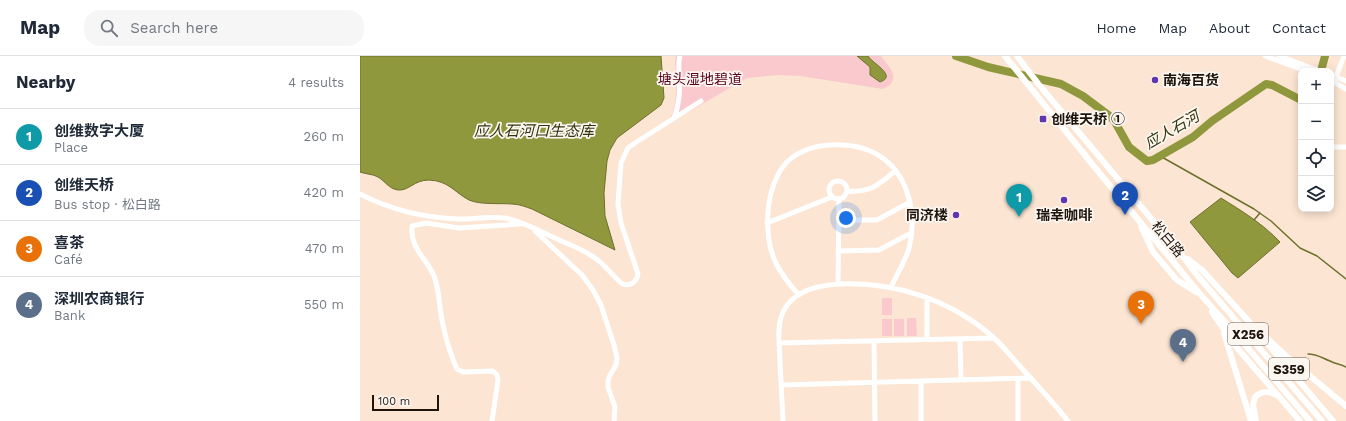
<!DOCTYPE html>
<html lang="en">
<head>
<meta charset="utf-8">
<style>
	body { margin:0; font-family:"Work Sans","Noto Sans SC",sans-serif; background:#f6f6f7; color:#1f2937 }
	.controls { position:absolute; right:12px; top:12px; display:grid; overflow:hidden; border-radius:8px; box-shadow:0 2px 10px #0003 }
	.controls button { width:36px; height:36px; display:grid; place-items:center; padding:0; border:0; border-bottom:1px solid #e0e1e3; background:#fff; color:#1f2937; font:20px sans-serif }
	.scale { position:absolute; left:12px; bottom:10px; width:67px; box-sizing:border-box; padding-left:4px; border:2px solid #1e140c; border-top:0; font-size:11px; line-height:14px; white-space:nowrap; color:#1e140c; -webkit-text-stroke:3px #fcf6f1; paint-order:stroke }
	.you { position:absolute; left:486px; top:162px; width:14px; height:14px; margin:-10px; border:3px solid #fff; border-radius:50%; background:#1a73e8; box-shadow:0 0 0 6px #1a73e833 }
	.badge { display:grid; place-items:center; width:26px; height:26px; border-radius:50%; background:#0b8043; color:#fff; font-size:13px; font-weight:700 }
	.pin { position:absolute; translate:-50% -33px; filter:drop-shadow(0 1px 2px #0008) }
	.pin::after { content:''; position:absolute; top:21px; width:14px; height:12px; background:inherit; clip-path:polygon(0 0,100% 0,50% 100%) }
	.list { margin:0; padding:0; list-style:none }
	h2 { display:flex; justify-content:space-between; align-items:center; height:52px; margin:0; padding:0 16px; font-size:17px }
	h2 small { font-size:13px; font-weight:400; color:#747a83 }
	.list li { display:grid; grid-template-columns:26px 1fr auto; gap:12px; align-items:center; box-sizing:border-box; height:56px; padding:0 16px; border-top:1px solid #e0e1e3 }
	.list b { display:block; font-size:15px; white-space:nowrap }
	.list p { margin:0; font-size:13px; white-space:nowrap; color:#747a83 }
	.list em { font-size:13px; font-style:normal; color:#747a83 }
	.icon { flex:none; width:22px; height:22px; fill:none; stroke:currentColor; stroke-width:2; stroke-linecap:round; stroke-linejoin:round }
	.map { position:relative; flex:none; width:986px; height:365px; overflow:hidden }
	header { display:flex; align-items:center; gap:24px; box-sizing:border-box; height:56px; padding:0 20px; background:#fff; border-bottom:1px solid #e0e1e3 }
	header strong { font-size:19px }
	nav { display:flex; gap:22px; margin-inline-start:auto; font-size:14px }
	.search { width:280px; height:36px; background:#f6f6f7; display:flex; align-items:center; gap:10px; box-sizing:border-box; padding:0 14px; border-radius:16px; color:#747a83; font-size:15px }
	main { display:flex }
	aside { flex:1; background:#fff }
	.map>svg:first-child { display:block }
</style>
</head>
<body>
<header>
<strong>Map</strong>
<div class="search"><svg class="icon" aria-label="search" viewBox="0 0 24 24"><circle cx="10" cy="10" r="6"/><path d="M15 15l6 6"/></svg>Search here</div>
<nav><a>Home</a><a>Map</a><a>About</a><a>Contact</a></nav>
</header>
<main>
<aside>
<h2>Nearby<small>4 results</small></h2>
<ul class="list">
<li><span class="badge" style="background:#0f9aa8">1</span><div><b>创维数字大厦</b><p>Place</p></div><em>260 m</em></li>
<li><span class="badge" style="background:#1a4fb4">2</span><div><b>创维天桥</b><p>Bus stop · 松白路</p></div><em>420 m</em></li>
<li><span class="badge" style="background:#e8710a">3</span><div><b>喜茶</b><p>Café</p></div><em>470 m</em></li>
<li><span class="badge" style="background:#5c6f8a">4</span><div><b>深圳农商银行</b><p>Bank</p></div><em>550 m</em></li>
</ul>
</aside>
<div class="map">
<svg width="986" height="365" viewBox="0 0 986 365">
	<rect width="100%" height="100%" fill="#fce5d2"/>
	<path fill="#fac9ce" d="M316,0H521C527,9 539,18 530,29L523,33L440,20L419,19L387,22L313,65L311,61C317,47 316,34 316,19C316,13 314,7 316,0Z
		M522,242H532V259H522Z
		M547,262H556L557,280H547Z
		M522,263H532V280H522Z
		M534,263H544V280H534Z"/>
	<path fill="#90983d" stroke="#6e702e" d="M0,0H301L304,42L301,49L257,82L250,94L247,105L244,137L245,160L255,194L172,153C166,151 159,148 152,148C140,147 120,149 109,144C94,136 89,125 69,124C54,124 49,135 38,134C29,133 25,125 18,121C13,118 5,118 0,116Z
		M497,0H508C512,7 538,20 520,26L510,19V11Z
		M861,142C882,155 903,168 920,186L878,222L872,217L830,166Z"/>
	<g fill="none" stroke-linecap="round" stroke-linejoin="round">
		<path stroke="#6e702e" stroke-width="1.5" d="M800,100L894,153L911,165L940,192L957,200L986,223
			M894,164L900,157
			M948,298C957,298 962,302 970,305C975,308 981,308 986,311"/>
		<path stroke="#90983d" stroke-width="8" d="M596,0L628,11L701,28L723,40L751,61L755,66L769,91L787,105L793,104L833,81L852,65L906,28L912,29L941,44
			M961,15L965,0"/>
		<path stroke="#fff" stroke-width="5" d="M905,0L946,15
			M919,0L960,15
			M971,19L986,25
			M972,25L986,33
			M974,26L984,0
			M314,62C320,47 320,34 319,19C319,12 318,6 320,0
			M971,91H986
			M469 134a9 9 0 1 1 18 0a9 9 0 1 1-18 0Z
			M487,135C510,137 519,129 535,115
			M0,138C31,154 64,162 99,163C115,163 130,160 145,162C165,166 185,178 204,186C216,191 228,196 239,205C245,209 257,225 263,228C271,231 277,225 278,218L261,167L258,148L261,107L268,92L275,87L341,45
			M479,164H517L550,146
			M407,167L472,141
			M175,175L223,220L233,234L241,249L254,289L257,302L256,309L250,319L248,325V331L255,351L254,365
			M478,195L519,194L551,177
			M478,228L479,143
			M439,239C414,212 406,193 408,156C409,140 415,118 427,106C451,83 499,84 524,103C550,123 557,162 549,192C545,206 537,218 531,231
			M567,283V242
			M600,283L601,324
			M514,285L515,365
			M419,287L634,282
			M658,323V365
			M561,325V365
			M421,329L671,322
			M132,365L138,324L137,319L133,315L103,316L97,313C91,300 86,283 83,269C79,253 80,235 74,220C66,201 50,193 52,170L66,167L99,172L160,168
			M423,365C422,346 421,327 420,307C420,291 416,271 423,256C433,235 458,229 480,228C536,226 591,244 633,281C642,289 650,299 658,308C675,327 692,345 708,365"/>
		<path stroke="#fff" stroke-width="6" d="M645,0L741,119L840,238L875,277L950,365
			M657,0L680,30L820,197L837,219L962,365
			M781,170L793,196L817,224L836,236
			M828,203L842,214L885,261L973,365
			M852,256L873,287L940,365
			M864,277L891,365
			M907,282L926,300L986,350
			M896,365L893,349L895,341C901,335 909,335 916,339"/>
	</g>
	<g fill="#6036ae" stroke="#fcf6f1" stroke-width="1.5">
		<circle cx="795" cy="24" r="4"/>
		<rect x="679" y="59" width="8" height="8" rx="2"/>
		<circle cx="704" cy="144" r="4"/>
		<circle cx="596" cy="159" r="4"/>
	</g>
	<g text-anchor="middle" stroke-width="3.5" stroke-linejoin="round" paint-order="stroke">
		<g fill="#fcf6f1" stroke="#615851" stroke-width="1">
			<rect x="868" y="267" width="40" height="22" rx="3"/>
			<rect x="909" y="302" width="40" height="22" rx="3"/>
		</g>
		<g font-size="13" font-weight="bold" fill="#1e140c">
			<text x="888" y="283">X256</text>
			<text x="929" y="318">S359</text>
		</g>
		<g font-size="14" fill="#59031e" stroke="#fcf6f1">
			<text x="340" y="28">塘头湿地碧道</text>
		</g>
		<g font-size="14" font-weight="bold" fill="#1e140c" stroke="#fcf6f1" text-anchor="start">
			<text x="803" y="29">南海百货</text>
			<text x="691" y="68">创维天桥 ①</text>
			<text x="588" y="164" text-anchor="end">同济楼</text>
			<text x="704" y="164" text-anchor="middle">瑞幸咖啡</text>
		</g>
		<g font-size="14" fill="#1e140c" stroke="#fcf6f1">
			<text transform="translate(808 183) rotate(50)" y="5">松白路</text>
		</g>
		<g font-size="15" font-style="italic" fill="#31340d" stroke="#fcf6f1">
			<text transform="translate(812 74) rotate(-30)" y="5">应人石河</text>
			<text x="174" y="80">应人石河口生态库</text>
		</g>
	</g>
</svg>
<div class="controls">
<button>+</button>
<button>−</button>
<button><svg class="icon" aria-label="locate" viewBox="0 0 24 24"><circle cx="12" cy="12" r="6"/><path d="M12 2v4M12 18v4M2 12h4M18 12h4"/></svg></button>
<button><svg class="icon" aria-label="layers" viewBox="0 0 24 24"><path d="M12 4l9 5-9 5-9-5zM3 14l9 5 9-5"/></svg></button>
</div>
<div class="scale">100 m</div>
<div class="you"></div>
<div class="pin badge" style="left:659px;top:161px;background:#0f9aa8">1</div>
<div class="pin badge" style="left:765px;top:159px;background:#1a4fb4">2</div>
<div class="pin badge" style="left:781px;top:268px;background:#e8710a">3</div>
<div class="pin badge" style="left:823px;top:306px;background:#5c6f8a">4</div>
</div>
</main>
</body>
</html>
